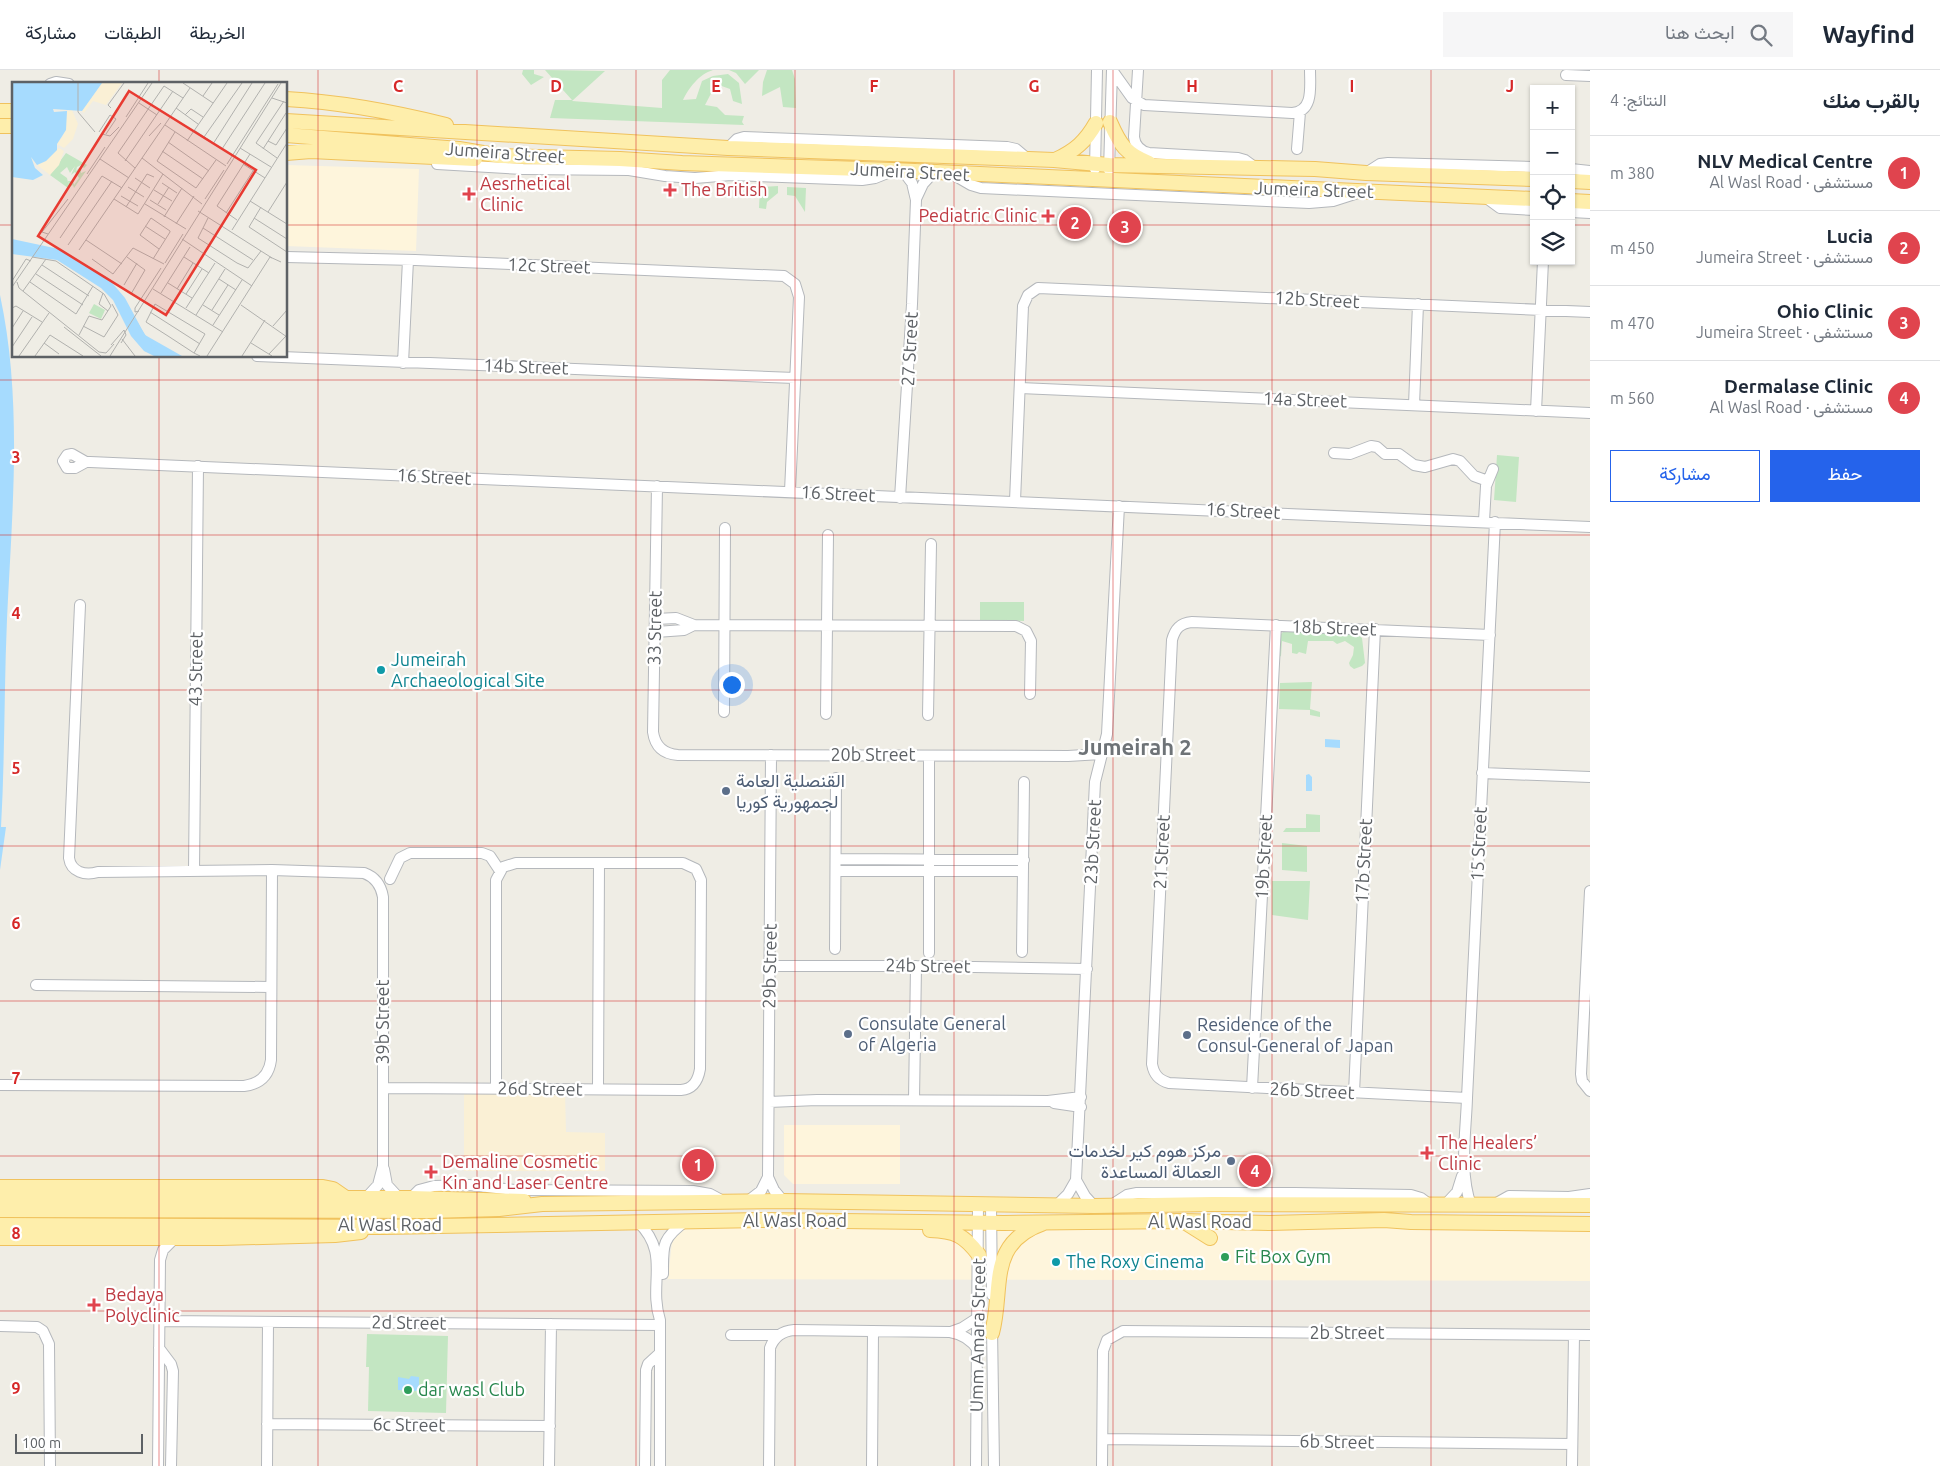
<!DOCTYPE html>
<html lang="ar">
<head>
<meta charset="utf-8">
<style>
	body { margin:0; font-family:Ubuntu,Vazirmatn,sans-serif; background:#f6f6f7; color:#1f2937; direction:rtl }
	.controls { position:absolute; right:15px; top:15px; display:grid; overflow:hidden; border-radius:0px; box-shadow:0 1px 4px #0004 }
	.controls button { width:45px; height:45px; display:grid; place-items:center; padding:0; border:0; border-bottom:1px solid #e0e1e3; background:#fff; color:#1f2937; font:25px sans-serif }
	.scale { position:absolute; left:15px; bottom:12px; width:128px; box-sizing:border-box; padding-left:5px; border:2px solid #5d6165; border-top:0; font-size:14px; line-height:18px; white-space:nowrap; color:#5d6165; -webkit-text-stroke:4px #fff; paint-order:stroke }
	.you { position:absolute; left:731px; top:614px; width:18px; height:18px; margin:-12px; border:4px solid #fff; border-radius:50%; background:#1a73e8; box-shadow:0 0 0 8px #1a73e833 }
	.badge { display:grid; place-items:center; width:32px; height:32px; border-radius:50%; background:#2563eb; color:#fff; font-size:16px; font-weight:700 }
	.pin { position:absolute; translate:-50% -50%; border:2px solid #fff; box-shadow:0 1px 5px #0006 }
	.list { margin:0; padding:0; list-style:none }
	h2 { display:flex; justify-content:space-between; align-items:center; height:65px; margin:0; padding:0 20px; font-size:21px }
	h2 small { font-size:16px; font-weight:400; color:#747a83 }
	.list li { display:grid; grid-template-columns:32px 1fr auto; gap:15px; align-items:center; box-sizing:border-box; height:75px; padding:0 20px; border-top:1px solid #e0e1e3 }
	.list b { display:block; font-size:19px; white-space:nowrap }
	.list p { margin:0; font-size:16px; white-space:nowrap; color:#747a83 }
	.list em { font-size:16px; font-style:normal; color:#747a83 }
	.actions { display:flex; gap:10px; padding:15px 20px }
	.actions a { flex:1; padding:11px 0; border:1px solid #2563eb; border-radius:0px; text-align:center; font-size:18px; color:#2563eb }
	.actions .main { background:#2563eb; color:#fff }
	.icon { flex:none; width:28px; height:28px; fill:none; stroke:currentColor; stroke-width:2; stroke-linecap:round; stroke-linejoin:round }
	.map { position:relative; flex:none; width:1590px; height:1396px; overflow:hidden; direction:ltr }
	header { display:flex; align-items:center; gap:30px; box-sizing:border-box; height:70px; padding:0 25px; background:#fff; border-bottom:1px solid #e0e1e3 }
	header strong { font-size:24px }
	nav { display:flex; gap:28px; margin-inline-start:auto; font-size:18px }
	.search { width:350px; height:45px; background:#f6f6f7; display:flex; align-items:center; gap:12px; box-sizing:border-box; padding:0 18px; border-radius:0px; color:#747a83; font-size:19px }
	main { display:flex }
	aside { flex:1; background:#fff }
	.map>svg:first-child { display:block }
</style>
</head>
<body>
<header>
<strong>Wayfind</strong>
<div class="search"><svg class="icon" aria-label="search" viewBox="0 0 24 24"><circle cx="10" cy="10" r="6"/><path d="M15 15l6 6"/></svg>ابحث هنا</div>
<nav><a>الخريطة</a><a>الطبقات</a><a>مشاركة</a></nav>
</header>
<main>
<aside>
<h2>بالقرب منك<small>النتائج: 4</small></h2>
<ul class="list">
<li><span class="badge" style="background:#e0444e">1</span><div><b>NLV Medical Centre</b><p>مستشفى · Al Wasl Road</p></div><em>380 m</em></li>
<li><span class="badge" style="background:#e0444e">2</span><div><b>Lucia</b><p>مستشفى · Jumeira Street</p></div><em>450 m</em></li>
<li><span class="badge" style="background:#e0444e">3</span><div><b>Ohio Clinic</b><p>مستشفى · Jumeira Street</p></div><em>470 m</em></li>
<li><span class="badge" style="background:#e0444e">4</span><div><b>Dermalase Clinic</b><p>مستشفى · Al Wasl Road</p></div><em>560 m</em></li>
</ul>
<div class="actions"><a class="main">حفظ</a><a>مشاركة</a></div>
</aside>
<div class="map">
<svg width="1590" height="1396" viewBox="0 0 1590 1396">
	<rect width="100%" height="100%" fill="#efede5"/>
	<path fill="#fef5dc" d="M286,95L419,99L416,181L286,176Z
		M784,1055H900V1114H793L784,1105Z
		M679,1150L941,1155L1024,1161L1049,1151L1590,1154V1211L668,1209L673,1162Z"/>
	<path fill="#c3e6c2" d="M523,0H534V4L544,7L531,15L522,4Z
		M545,0L605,1L572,31L662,38V10L670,0H713C699,4 688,19 683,30L696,29L702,11L713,6L728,4L739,13L742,34L733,31L730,19L716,14L705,35L717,37L725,45L744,46L742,52L744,55L550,48L555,30H572Z
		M729,0H759L745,14L736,3Z
		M767,0H792L795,9L796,38L783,37L780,17L762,26L763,12Z
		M778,116V123L767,132L766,139L759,138L760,117Z
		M787,117L806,118L805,142L795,126L787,125Z
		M1497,385L1519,387L1516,432L1494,430Z
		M980,532H1024V551L980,550Z
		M1285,560L1354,562L1362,568L1365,593L1362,596L1354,599L1350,596L1349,593L1353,585L1354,577L1345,571L1337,574L1333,571H1308L1306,584L1299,582L1297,584L1292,583V574L1282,571L1281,586L1279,587L1281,564Z
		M1312,612L1310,639L1320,642V647L1310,645V640L1279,639L1280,613Z
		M1306,744L1320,745V762H1283L1286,758H1306Z
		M1282,773L1307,776V802L1282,800Z
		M1272,811H1310L1308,850L1272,845Z
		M367,1264L448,1266L446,1343L368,1341L369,1297H366Z"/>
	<path fill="#faf0d5" d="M464,1021L565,1022L566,1062L605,1063V1101H464Z"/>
	<path fill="#a6dbfe" d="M0,225C23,332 12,441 7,549C4,618 5,687 1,757H6L0,800Z
		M1325,669L1340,670V678L1325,677Z
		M1309,704L1312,707V721H1306V705Z
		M411,1306L419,1307V1321L398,1320V1307L409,1309Z"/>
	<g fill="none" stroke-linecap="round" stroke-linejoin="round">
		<defs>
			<path id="minor" d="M1112,0L1132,28L1144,35L1292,43C1314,42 1310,16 1310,0
				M1138,0L1134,67C1135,76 1140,81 1149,83L1238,88L1245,90L1256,98
				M1566,5L1590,6
				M50,14L56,12L69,14
				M728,78L737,69L744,67L1007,77L1016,79L1029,90
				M1297,79L1300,42
				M437,94L523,99L629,100L665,106L695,108L731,105L862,110L875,108L890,102
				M1095,99L1097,0
				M1571,99L1590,101
				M1109,100L1112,0
				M1366,103L1380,94L1388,93L1534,97
				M952,104L971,115L981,118L1309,133L1333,131L1358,123
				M1485,127L1500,138L1534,140
				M916,129L923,114L933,103
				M1571,142L1590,143
				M286,187L415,190L784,206L795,214L799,227L790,421
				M257,286L795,308
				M403,293L408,190
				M1020,318L1590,343
				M1414,335L1418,234
				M1536,341L1543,191
				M1334,383L1350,384L1371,376L1377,377L1385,384H1399L1414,395L1425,397L1453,389L1460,391L1474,406L1488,411
				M86,392L72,384L67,385L63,391L67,398H75L86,392H90L1590,457
				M657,416L653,662C655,676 663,684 678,685L1068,686L1101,684
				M900,428L912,234L916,130L912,113L903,101
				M1015,431L1023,236L1028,225L1038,218L1590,242
				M1484,451L1486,416L1493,399
				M80,535L69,788C71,802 85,806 98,802L272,800L364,803C375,807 381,815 383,827V1096L378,1115L366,1128
				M656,549L676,548L694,555
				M656,562L684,560L694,555L1016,556L1026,561L1031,571L1030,624
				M724,642L725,458
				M826,644L828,465
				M928,645L931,474
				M771,685L768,1107L774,1120L783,1131
				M929,686V883
				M1482,703L1590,707
				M836,789L1024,790
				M194,801L198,396
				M836,801H1023
				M390,809L400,788L410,783H482L490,786L500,801
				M1590,821L1581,1004L1582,1011L1590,1021
				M835,879L836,708
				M1022,882L1024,712
				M770,896H916L1087,899
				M36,915L270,917
				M0,1015L244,1016C260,1014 269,1005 271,990L272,800
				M384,1018L681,1020C693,1019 698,1011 700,999L701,810L696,799L683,793H516L503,797L496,810V1018
				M1252,1018L1276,555
				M598,1019L599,793
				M1354,1023L1375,559
				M1467,1028L1169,1013C1159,1010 1154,1005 1152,994L1172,570C1175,559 1180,553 1192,552L1490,565
				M914,1030L916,896
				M769,1032L817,1030L1048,1031L1081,1027
				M1054,1033L1081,1037
				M384,1099L387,1115L399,1128
				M1076,1110L1085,1126L1094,1136
				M411,1128L419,1120L434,1116L469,1115L515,1120L693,1121L710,1124L723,1131
				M748,1131L761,1121L768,1107
				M991,1135L992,1225
				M1057,1135L1068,1124L1076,1110L1095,712L1107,664L1119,436
				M1471,1135C1459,1102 1466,1062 1467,1028L1495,452
				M1493,1135L1509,1126L1569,1127L1590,1124
				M1110,1136L1127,1125L1137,1123H1295L1411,1125L1421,1128L1429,1134
				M1444,1136L1457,1122L1462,1106
				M638,1152C671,1184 648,1213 660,1250V1396
				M663,1204C663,1176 661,1169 686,1151
				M159,1251L660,1255
				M0,1256L37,1257L43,1261L49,1274L50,1396
				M992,1257L994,1396
				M951,1262L962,1258L979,1247
				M731,1265H779
				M159,1278L171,1294L173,1301L171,1396
				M267,1354L550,1356
				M1103,1369L1572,1374
				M158,1396L160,1190L163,1180L175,1168
				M267,1396L268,1252
				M549,1396L551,1254
				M645,1396L646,1300L648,1294L660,1283
				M769,1396L770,1278C774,1267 782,1261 794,1260L950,1262C962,1264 971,1269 978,1280
				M872,1396L873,1262
				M976,1396L978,1134
				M1102,1396L1103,1281L1107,1270L1123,1261L1590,1265
				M1572,1396L1574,1265"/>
			<path id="major" d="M286,29C340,32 394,42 446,55
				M0,41H14
				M286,51L728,78L1054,90L1109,95L1315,99L1366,103L1534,109
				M1110,52C1120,75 1126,84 1149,93
				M0,56H14
				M286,65L459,79L501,86L620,89L682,93L893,100L1534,129
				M286,83L311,81L475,89
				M1055,90C1075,81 1086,71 1096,53
				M1571,111L1590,112
				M1571,131L1590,132
				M0,1117H323L333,1119L346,1128
				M0,1127L411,1128L524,1131
				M0,1140L428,1141L499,1139L542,1134L783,1131L1094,1136L1213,1134L1590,1135
				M1183,1151L1210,1168
				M0,1155L382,1157L760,1150L1004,1153L1182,1151L1269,1153L1384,1150L1411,1152L1590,1154
				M930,1160C955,1161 964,1165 979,1185
				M0,1168H221L335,1165L361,1162
				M992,1263C1004,1218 986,1173 1044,1153"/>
		</defs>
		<use href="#minor" stroke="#b5b8bc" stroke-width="12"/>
		<use href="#major" stroke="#f0c25d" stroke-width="16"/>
		<use href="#minor" stroke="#fff" stroke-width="10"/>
		<use href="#major" stroke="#feeeab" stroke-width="14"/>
	</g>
	<path fill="none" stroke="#d62828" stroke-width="1" stroke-opacity="0.55" d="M159,0V14M318,0V1396M477,0V1396M636,0V1396M795,0V1396M954,0V1396M1113,0V1396M1272,0V1396M1431,0V1396M0,155H14M286,155H1534M1571,155H1590M159,286V1396M0,310H1590M0,465H1590M0,620H1590M0,776H1590M0,931H1590M0,1086H1590M0,1241H1590"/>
	<g fill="#e0444e" stroke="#fff" stroke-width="2">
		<path d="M667.5 112.5h5v5h5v5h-5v5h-5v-5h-5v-5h5z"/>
		<path d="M466.5 116.5h5v5h5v5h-5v5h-5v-5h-5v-5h5z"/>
		<path d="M1045.5 138.5h5v5h5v5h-5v5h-5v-5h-5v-5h5z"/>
		<path d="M1424.5 1075.5h5v5h5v5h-5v5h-5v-5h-5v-5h5z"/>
		<path d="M428.5 1094.5h5v5h5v5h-5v5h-5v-5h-5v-5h5z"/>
		<path d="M91.5 1227.5h5v5h5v5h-5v5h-5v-5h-5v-5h5z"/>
	</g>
	<g fill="#0f9aa8" stroke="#fff" stroke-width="2">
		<circle cx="381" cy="600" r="5"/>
		<circle cx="1056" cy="1192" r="5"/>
	</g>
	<g fill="#5c6f8a" stroke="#fff" stroke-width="2">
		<circle cx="726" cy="721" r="5"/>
		<circle cx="848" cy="964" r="5"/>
		<circle cx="1187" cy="965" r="5"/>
		<circle cx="1231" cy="1091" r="5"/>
	</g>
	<g fill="#2e9e5b" stroke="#fff" stroke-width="2">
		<circle cx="1225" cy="1187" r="5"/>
		<circle cx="408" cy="1320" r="5"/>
	</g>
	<g text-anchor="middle" stroke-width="4.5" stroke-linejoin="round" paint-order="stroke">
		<g font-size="18" fill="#5d6165" stroke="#fff">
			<text transform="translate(505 83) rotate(4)" y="6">Jumeira Street</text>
			<text transform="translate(910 102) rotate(3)" y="6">Jumeira Street</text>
			<text transform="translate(1314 120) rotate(2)" y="6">Jumeira Street</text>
			<text transform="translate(549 196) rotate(2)" y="6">12c Street</text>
			<text transform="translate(1317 230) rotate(3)" y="6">12b Street</text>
			<text transform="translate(910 279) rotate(-87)" y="6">27 Street</text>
			<text transform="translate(526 297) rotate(2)" y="6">14b Street</text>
			<text transform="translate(1305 330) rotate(2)" y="6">14a Street</text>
			<text transform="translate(434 407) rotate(3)" y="6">16 Street</text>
			<text transform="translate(838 424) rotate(3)" y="6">16 Street</text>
			<text transform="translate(1243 441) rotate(3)" y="6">16 Street</text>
			<text transform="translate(655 558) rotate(-89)" y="6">33 Street</text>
			<text transform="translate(1334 558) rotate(2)" y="6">18b Street</text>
			<text transform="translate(196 599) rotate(-89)" y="6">43 Street</text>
			<text x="873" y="691">20b Street</text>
			<text transform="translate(1093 772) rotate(-87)" y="6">23b Street</text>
			<text transform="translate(1479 774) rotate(-87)" y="6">15 Street</text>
			<text transform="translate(1162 782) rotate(-87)" y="6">21 Street</text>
			<text transform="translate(1264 787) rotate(-87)" y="6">19b Street</text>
			<text transform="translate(1364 791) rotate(-87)" y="6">17b Street</text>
			<text transform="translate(770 896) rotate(-89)" y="6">29b Street</text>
			<text transform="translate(928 896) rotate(1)" y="6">24b Street</text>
			<text transform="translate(383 952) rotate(-90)" y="6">39b Street</text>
			<text transform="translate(540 1019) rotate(1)" y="6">26d Street</text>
			<text transform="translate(1312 1021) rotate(3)" y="6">26b Street</text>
			<text x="795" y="1157">Al Wasl Road</text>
			<text x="1200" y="1158">Al Wasl Road</text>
			<text x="390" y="1161">Al Wasl Road</text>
			<text transform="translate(409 1253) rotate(1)" y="6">2d Street</text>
			<text x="1347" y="1269">2b Street</text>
			<text transform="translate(978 1265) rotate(-89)" y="6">Umm Amara Street</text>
			<text transform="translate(409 1355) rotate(1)" y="6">6c Street</text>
			<text transform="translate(1337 1372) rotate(1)" y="6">6b Street</text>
		</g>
		<g font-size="18" fill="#be3a42" stroke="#fff" text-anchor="start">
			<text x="480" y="120">Aesrhetical<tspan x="480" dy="21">Clinic</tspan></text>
			<text x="681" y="126">The British</text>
			<text x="1037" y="152" text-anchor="end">Pediatric Clinic</text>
			<text x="1438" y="1079">The Healers’<tspan x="1438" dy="21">Clinic</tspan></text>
			<text x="442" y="1098">Demaline Cosmetic<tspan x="442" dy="21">Kin and Laser Centre</tspan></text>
			<text x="105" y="1231">Bedaya<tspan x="105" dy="21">Polyclinic</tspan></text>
		</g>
		<g font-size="18" fill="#0d838f" stroke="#fff" text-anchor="start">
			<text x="391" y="596">Jumeirah<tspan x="391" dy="21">Archaeological Site</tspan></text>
			<text x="1066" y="1198">The Roxy Cinema</text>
		</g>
		<g font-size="18" fill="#4e5e75" stroke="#fff" text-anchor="start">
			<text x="736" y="717">القنصلية العامة<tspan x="736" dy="21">لجمهورية كوريا</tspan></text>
			<text x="858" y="960">Consulate General<tspan x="858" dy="21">of Algeria</tspan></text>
			<text x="1197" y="961">Residence of the<tspan x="1197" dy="21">Consul-General of Japan</tspan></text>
			<text x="1221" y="1087" text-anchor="end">مركز هوم كير لخدمات<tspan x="1221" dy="21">العمالة المساعدة</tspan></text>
		</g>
		<g font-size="18" fill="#27864d" stroke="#fff" text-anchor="start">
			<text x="1235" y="1193">Fit Box Gym</text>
			<text x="418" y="1326">dar wasl Club</text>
		</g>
		<g font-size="22" font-weight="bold" fill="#6e7377" stroke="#fff">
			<text x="1135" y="685">Jumeirah 2</text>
		</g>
	</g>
	<g transform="translate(12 12)">
		<rect width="275" height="275" fill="#efede5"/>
		<path d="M54,71L75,83L72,86L69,83L65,85L64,89L69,84V91L74,89L62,106L61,103L56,106L38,93ZM63,84L59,93L63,90L67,96L62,103L61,99H56L57,105L55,96L48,91L55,85L58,91ZM82,222L93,228L89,237L77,231Z" fill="#c3e6c2" fill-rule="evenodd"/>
		<path d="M90,1H110L94,23L81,19L72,31L70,29ZM60,28L66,42L61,57L52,66L45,62L51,54L55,29ZM47,66L52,69L47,83L38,93L25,83Z" fill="#faf0d5"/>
		<path d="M0,1H90L70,29L41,27L42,30L55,29L54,48L45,62V68L34,79L25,83L19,75L23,86L31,93L21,98L0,95ZM0,157L47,167L96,196L113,216L133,253L170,274H142L132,269L119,254L101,218L89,206L45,178L0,172Z" fill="#a6dbfe"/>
		<path fill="none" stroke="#a6dbfe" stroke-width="2.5" d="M0,161L26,166M30,167L49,171L97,200L120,235M122,238L137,261L160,274"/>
		<path fill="none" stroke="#b1b1ae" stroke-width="1" d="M66,1V30L83,50M171,1L201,21M191,14L200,1M260,16L275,21M127,21L145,33M99,26L96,23L112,1M164,26L186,42M173,33L179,27L191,35M114,35L136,1M153,43L214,84M182,48L210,67L253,1M87,50L98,33L104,37L94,52M163,50L145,79L184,106L204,78M90,52L98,54L107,45M137,54L149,41M192,55L230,1M175,59L215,1M256,59L264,63L275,46M156,60L197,89M201,62L240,1M228,66L259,85M251,67L274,31M150,69L191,97M130,76L190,122M265,76L244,61L272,19M88,77L117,96M113,79L161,9M215,82L266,2M231,82L253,96M123,86L106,71L152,4L171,16M75,92L93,65M123,96L138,106M150,101L165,111M116,105L132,115M142,108L160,119M109,114L126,124M102,117L126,132L151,92M193,117L212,88M138,118L154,128M238,119L275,142M133,122L174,147M146,122L157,105M114,125L135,92L142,95M249,125L237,145L275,170M186,129L260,176M256,130L275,100M214,131L241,89M152,135L170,106M196,136L186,156L225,181L236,186L249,169M242,136L275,157M225,138L205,124L238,72M38,140L56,117M164,142L182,114M133,144L153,157M191,146L241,178M220,148L275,61M36,152L30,150L38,140M48,156L90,94L110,106M170,157L240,204M74,158L110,182M56,163L100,99M67,168L178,6M20,175L44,179L92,212L99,224M115,175L133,188L119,212M172,175L197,191M80,177L101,192M141,177L158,150V149L139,136L128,153L147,167M153,181L171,152M30,183L77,214M24,192L71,223M101,192L121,166L152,182M207,197L224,208M0,199L14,177L19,179M5,200L7,206L87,270L94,271L102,262M18,200L64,232L81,204M156,201L180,216M112,203L125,181M0,205L140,1M141,207L211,250M165,207L181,181M11,209L34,177M91,211L87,222L96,229M149,211L178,165M174,212L190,187M191,223L207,233M229,223L275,255M0,226L4,224L30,240M174,226L203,181M200,228L216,203M127,229L123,230V226L149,186M138,230L188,262M184,233L213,187M201,243L230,198M71,244L92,255L106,233L100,222M261,244L275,228M52,245L89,274M0,246L11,229M67,253L77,234L90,238L99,224M110,257L123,274M32,261L47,272M239,261L260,274M99,263L112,248L114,253L109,261M0,265L20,235M182,271L193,252L143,222L134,240L156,254L182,271L188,274M257,272L274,254M7,274L37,231M23,274L38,253L71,274M98,274L269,1M195,274L258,175L269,180M230,274L253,238"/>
		<path fill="#e83b32" fill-opacity="0.15" stroke="#e83b32" stroke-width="2.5" d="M117,9L244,88L154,233L26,154Z"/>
		<rect width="275" height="275" fill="none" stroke="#5d6165" stroke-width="2.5"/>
	</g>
	<g font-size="16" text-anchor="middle" font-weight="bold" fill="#d62828" stroke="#fff" stroke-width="4.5" stroke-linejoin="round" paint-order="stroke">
		<text x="398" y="22">C</text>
		<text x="556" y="22">D</text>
		<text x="716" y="22">E</text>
		<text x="874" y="22">F</text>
		<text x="1034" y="22">G</text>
		<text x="1192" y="22">H</text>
		<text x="1352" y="22">I</text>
		<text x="1510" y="22">J</text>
		<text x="16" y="393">3</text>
		<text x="16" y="549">4</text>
		<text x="16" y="704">5</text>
		<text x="16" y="859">6</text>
		<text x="16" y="1014">7</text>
		<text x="16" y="1169">8</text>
		<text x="16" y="1324">9</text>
	</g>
</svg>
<div class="controls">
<button>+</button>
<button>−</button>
<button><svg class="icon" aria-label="locate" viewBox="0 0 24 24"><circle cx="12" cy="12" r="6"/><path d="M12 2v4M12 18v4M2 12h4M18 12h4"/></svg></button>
<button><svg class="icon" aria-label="layers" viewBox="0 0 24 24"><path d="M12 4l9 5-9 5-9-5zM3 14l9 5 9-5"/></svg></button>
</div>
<div class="scale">100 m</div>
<div class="you"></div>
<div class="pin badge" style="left:698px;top:1095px;background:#e0444e">1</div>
<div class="pin badge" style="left:1075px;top:153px;background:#e0444e">2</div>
<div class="pin badge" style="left:1125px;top:157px;background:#e0444e">3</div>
<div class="pin badge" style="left:1255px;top:1101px;background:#e0444e">4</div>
</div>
</main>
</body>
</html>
